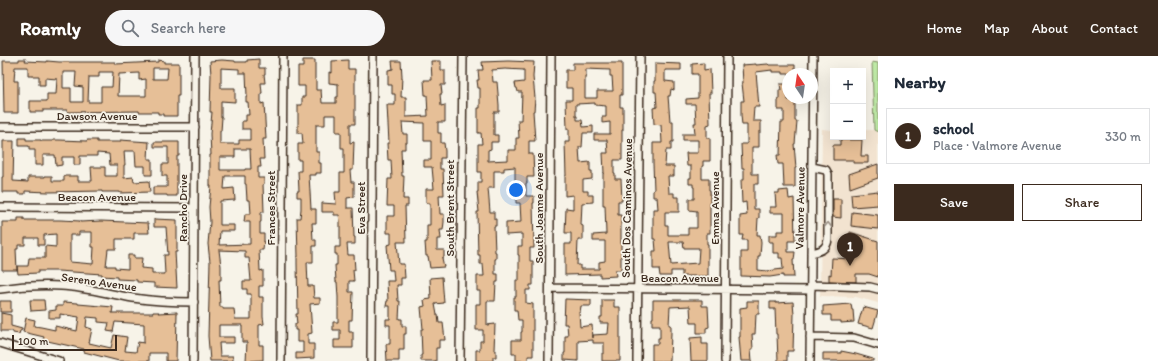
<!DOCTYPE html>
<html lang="en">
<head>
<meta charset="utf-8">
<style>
	body { margin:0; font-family:Itim,sans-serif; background:#f6f6f7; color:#1f2937 }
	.controls { position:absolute; right:12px; top:12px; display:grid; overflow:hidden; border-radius:0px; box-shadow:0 4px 16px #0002 }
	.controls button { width:36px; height:36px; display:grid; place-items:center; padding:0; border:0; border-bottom:1px solid #e0e1e3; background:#fff; color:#1f2937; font:20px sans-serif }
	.compass { position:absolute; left:782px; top:12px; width:36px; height:36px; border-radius:50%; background:#fff; box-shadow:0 4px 16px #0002; rotate:347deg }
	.scale { position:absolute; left:12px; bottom:10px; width:105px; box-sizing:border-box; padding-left:4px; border:2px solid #3b2a1e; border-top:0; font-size:11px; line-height:14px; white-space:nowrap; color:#3b2a1e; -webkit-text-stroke:3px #f7f3e8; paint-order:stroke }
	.you { position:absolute; left:516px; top:134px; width:14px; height:14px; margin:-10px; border:3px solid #fff; border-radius:50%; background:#1a73e8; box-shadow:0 0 0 6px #1a73e833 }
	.badge { display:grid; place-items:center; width:26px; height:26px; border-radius:50%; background:#3b2a1e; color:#fff; font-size:13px; font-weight:700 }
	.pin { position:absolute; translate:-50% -33px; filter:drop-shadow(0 1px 2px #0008) }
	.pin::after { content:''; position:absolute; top:21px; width:14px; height:12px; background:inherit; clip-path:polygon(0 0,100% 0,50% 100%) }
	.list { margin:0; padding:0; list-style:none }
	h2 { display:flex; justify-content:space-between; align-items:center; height:52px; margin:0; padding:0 16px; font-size:17px }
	h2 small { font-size:13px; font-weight:400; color:#747a83 }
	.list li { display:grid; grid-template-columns:26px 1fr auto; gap:12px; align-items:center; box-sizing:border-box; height:56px; margin:0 8px 8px; padding:0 8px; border:1px solid #e0e1e3; border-radius:0px }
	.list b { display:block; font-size:15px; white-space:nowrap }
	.list p { margin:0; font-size:13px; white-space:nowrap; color:#747a83 }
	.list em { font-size:13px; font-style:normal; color:#747a83 }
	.actions { display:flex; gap:8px; padding:12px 16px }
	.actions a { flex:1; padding:9px 0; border:1px solid #3b2a1e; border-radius:0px; text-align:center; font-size:14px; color:#3b2a1e }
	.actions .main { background:#3b2a1e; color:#fff }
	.icon { flex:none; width:22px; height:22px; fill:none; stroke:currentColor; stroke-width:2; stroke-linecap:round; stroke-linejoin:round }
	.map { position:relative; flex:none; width:878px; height:305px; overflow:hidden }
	header { display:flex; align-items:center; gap:24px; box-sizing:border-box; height:56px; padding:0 20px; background:#3b2a1e; color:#fff }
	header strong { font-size:19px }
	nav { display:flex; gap:22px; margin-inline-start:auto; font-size:14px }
	.search { width:280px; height:36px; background:#f6f6f7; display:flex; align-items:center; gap:10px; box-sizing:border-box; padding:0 14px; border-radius:22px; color:#747a83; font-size:15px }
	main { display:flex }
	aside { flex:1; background:#fff }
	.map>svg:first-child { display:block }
</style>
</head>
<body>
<header>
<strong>Roamly</strong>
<div class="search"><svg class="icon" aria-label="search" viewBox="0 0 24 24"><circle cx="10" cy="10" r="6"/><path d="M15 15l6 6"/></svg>Search here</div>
<nav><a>Home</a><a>Map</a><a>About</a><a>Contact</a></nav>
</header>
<main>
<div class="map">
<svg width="878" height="305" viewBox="0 0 878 305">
	<rect width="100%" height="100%" fill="#f7f3e8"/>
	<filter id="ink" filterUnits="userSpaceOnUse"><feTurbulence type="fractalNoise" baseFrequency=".025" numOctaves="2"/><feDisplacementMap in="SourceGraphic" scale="8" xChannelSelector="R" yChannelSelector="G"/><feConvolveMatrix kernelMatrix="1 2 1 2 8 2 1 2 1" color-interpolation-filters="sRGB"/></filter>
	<g filter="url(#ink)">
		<path fill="#f2e3d0" d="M822,73L833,74V81H863V74H874L878,76V247L856,241L820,240Z"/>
		<path fill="#bee9a6" stroke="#7c8a62" d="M872,6L878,7V76L874,74Z"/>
		<path fill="#e6bf97" stroke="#3b2a1e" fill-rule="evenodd" d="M19,3H26L25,5L47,6V5L59,6H115V8L158,6V4L164,5V7H179V40H177V60H163V58H158V56H139V55L67,56V54H43V56H30V45H47V38H56L57,23L45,22V29H39V20H28V11H15L14,25H18V57H4L3,5H19ZM153,12H168L167,23H153ZM63,16H76L75,30L83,31V46H71V32H63ZM99,16H113L112,31H101V46H88L89,21H99ZM139,17V24L146,23V40H118L119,18Z
			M259,3V12H265V18H264L265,27H261L262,37H261V48L264,47L266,83H263L264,103H260L261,111H258V122H264V128H263L264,156H261V166H260V178H264V184L263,194H259L260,215L263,214V230H259V241H263V261L264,268L259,269V289H263V304L246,305L247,286H242V269H219V281H234V287H219L220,300H233V305H210L208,280L210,206L208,188L210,166L209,151L211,130H210V99H211L210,78L212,56H210L211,19L210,5L222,4L235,5V6H247V4ZM221,12L239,13V17H246L247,40H246V46H248L249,59H246V65H242V73H250V84H239V88H220V75H221L222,61H221V45L235,46V32H221ZM235,93H250L251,113H245V114H220V101H235ZM225,120H245V128H246L247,144H250L251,158H245L244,166H250V188L219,189L220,175H234V169H220V145L235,144L234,132L224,133ZM219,194L245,195V202H249L251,225H243V233H247V238H251V263H235L234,253H223V251H220L219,224H221V210Z
			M303,4H315V24H316V34H321L322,47H336V41H338V28L329,27V16L332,17V5L348,4V13H355V68H350V87L354,86L353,114H350L351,126H354V141L347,142V152H353L354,181H355V188H347L348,199H354L355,214H353L354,225H349V236H353L352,264H349V276H353V292H334V284H340V274H333V266H338V241L337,226H336L335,209H337V198H335V191H340V165L339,159H334V156H322V147L336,148L335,136H340V117H344V92H341V76H336V59H325V69H316V96H319V107H321V117H316V119H309L311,153H316V167H312L313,184H316V190H313V206H307L308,230H313L314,242H320V247L310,248L312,277L308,278V288H314V302L296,303V297H303V286H297V274H295V268H297L296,258H298L297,208V201H298L297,162H300L301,153V141H297V135H299L298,115H301V104H298V88H303L302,77H298V49H302V41H305V30H298V11H303Z
			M392,5H401L402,20L401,41H406V61L428,60L427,39H425L424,24H432L431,5H441V14H445V29H441L442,38H440L441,50L445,49V66H438V77H441V87H444L445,95V102H440V113H443L444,139H439L440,158H444V166L443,174H440L441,183H437V194H444V201L442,202L444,211L430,212L428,200H426L425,186H427V169H430V147H426V133H434L432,111H424V104H431V85H424V67L402,66L403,78H407V87H405V93H401L402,120H404L403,143H408V150H405L406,186H397L399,208H404L405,222H401V229H397L398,245H400L399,263H402V270H406V278H404V294H399V305H387L386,288H390V269H386V263H390V250H386L387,245H388L387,225H394L393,214H389L387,189L391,188V177H387V160H394V150H387L388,123H392L391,104H388L387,87H389L387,49H395V38H392V29H388V14L393,13Z
			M508,5L534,6L533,21L535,42L534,55H533L535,85H529V98H533L534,121H527V127H526V140H534V147H533L534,192H530V205H533V229H530V234H526V247L533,248V300H528V305H516V298H512V284H521V276H522V264H518L517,254H514V241H516V224H519V199H518V190H522V178L506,179V167L521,166L520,147H516V139H514V133H515V111L504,112V115H494V132H488L490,156H494V163H496V170H494L495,196H496V203H495V218H498V226H496L495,245H487V269L495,268L494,294H496V301H493V305H476V294H480V285H483V274H476V248H480V235H477V220H484L483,208H480V199H478L477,156H479L477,136H478V126H481V116H478V88H482L481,77H478V52H480V32H478L477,24H479L478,14H483L482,6ZM505,13L524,14V26L515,27L516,32H517L518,36H522L521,64H518L519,82H516V94H508V104L488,105V94L491,93V86H498V79H494V56H499V49L497,26H493L492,14Z
			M573,7H622V39H620V51H623V74H622V104H614V117H615V123H621L622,145H618V159H621V214H615L616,220L600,221V218L565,219V188H571V177H565L566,152L573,153V139L565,140V120H566L565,86H569V73H567L566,44H572V32H566V14H573ZM586,13L610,14V20H612L613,35H597V42H585V21H586ZM595,47V49L606,50V61H602V67L610,66V78H594V84H607L608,97H603L604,117H603V149H605L606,178L593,179V185H605V205L599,206V213H580V209H577L578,184H583V170L581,169L582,147L593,146V139H588V135H583V124L592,123V115H590V106L580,107L579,91H582L583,77H593V70L583,71L582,64H577V60H576V48Z
			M655,7L681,8V14H665V25L674,26V34L671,33L670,40H668L670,65H673V86H671V94H666L665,110H674V120H668L669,137H674V141H679V156H665V169H668V179H688V172H697V155L689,154V143H694V131H693V128H689V122H691V110H687L686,97H698V84H683V78H695L694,67H696L695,48H686V43L698,42V18H692V8L704,7V14L710,13L711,37H709L710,68L707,69V82H710V105H703V110H702V123H709V134H710V177H707V188H708V220H682V215H671V220H660L659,213H653V195H656L655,183H653V153H658L657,141H653V134H654L653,107V87H662L661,69L654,68L653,52L657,51L656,36H654V25H655ZM669,186H683L684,192H699L698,207L671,209Z
			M756,8V9L768,8L769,9H795V18H783V16H772V14L756,16L759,51H754L753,65H761V76H759V91H752V118H758V128H754V153H759V162H758L757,179H760L761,186L760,200H758V214L767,215L783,213L782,202H779V197H773V186H769V179H777V175H784V157H770V151H776L775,137H779V135L788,134L789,143L794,142L795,185H788V196H795L794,204H793L794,221H783V219L770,221L741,220V196H747V184H742L743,179H740V160L747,159L746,146L742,147L741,124H744V112H742L741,88H747V69H742L741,59V45H744L742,27H743L742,9Z
			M780,28H788V44H795V65H797L795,88H794L796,112H795V131H784L783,108H778L777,99H780L781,66H784V54H778V44H779V34H781Z
			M19,82H26V84H41V85H53V84H59L87,85V84H97V86H120V84L149,86L148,103H152V119H145V110H136L135,95H124L125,109H124V122L133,121L134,126L149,125L150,136L120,137V136H102V135L48,136L25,135V138H18V136H2V121H3V85H14L13,125L28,126V121H45V120H52V125H64V120H78V125H92L91,111H105V120H117V109H110L109,98L97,97V100H80V109H74V101H62V109L56,110L55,99H43V109H35V94H29V90H19Z
			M840,84H862L861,100H868V107H853V104H833V89H840Z
			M154,86H179V100H177V140H167V139H153V131H167V120H162V108H168V91H154Z
			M878,108V122L850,132L849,118Z
			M878,135V149L852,151L851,138Z
			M833,143H841V162L833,161Z
			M852,156L878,159V173L851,170Z
			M18,162H24V164H60L80,165V166L101,165L148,167L149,177H134V183H116V193H108L106,210H115V212L128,213V199H134V202H142L141,212L152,213V218H165L164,199H168L166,171H154V163L177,164V196H175L177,232L154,231V227L137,226V224L117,223V221L102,220V218L58,215H38V217L18,218L17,210H28L29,202H45V190L56,191V178L44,179V189H38V182H25V189H18V193H16L17,214H2V166H18ZM79,176H92V191H94L93,208L70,206V179H79Z
			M850,176L878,185V221L869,218H856V226L829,225V218L831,219L832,202L852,203V191L848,189Z
			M442,221L444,247L435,248L437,259H438L439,267H443L445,284H439V292H436V305H421V299H422L421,273H423L421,251L425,250L424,244L431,243L430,222Z
			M565,243L591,244V250H581L580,256H579L580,271L592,269L593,282V279L608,278L609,267H600V261H602V244H614V251H620V305H602V297H604V287H593V284L578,285V305L564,304V297H565V280H568L567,268H564Z
			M30,244H44L45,254L31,255Z
			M653,244H702V250H708L709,271L706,272V277H697V267H691L690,250L670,251L669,269H671V277L670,305H652V288H658V282H660V269H652V262H653Z
			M0,245H11V256H0Z
			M747,245H759V258H756L755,278H752L753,293H751L752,305H741L739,281H740V252L747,251Z
			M63,246L78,247V248L113,251L112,257H153V256H159L158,257L177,256L176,305H166V297H149V305H119L84,296V293L43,284L44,281L23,276L26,262L35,264L34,270L41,271L55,274V270L77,275L79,261L60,258V262H49V255L56,254V250H63ZM87,261L98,262V266L109,267L107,275L113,276L115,266L144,268V287L138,286L136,296L125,295L127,281L114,279L111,292L89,287L92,273L86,271Z
			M770,246H776V247L793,246L794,258L793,295H787V305H778L777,278H776L775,253H770Z
			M851,248L852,254H853L854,266L841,267V265H831V259H823V250Z
			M863,251L878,255L873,272L858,268Z
			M1,257L11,259V270L22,273V274L20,275L19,278L13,277V275H1Z
			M702,281V288H708V305H691L690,282Z
			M841,295L856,298L873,303V305H823V297H841Z"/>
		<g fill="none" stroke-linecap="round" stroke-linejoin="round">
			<defs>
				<path id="minor" d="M0,71H195
					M0,151L194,152
					M811,197C820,195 826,194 828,184V118L826,114L812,111
					M811,229L870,231L878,233
					M550,232L811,234
					M0,233C20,230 41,229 61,230C85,231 109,238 133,242C153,245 174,246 194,246
					M810,281L854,282L878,289
					M0,287L59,305
					M193,305L195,0
					M281,305L283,0
					M371,305L373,0
					M460,305L463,0
					M549,305L551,0
					M637,305L640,0
					M725,305L727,0
					M810,305L813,0"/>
			</defs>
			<use href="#minor" stroke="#3b2a1e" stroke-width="10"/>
			<use href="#minor" stroke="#f7f3e8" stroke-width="7"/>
		</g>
		<defs><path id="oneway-chevron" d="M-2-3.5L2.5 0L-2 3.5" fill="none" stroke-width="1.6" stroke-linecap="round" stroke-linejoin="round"/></defs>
		<use stroke="#998e83" href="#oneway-chevron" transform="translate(828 169) rotate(-89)"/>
	</g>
	<g text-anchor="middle" stroke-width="3.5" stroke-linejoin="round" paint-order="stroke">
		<g font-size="12" fill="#3b2a1e" stroke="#f7f3e8">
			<text x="97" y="64">Dawson Avenue</text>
			<text x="97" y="145">Beacon Avenue</text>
			<text transform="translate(183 152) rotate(-90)" y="4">Rancho Drive</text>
			<text transform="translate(271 152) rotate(-90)" y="4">Frances Street</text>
			<text transform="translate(361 152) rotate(-90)" y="4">Eva Street</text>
			<text transform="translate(450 152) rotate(-90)" y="4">South Brent Street</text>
			<text transform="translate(539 152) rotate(-90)" y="4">South Joanne Avenue</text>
			<text transform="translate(627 152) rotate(-89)" y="4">South Dos Caminos Avenue</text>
			<text transform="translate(715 152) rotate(-90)" y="4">Emma Avenue</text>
			<text transform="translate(800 152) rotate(-89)" y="4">Valmore Avenue</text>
			<text x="680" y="226">Beacon Avenue</text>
			<text transform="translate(99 226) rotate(8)" y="4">Sereno Avenue</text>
		</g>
	</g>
</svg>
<div class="controls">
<button>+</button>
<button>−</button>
</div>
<svg class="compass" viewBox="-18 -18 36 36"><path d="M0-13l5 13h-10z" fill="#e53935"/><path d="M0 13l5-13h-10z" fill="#747a83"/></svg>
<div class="scale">100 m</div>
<div class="you"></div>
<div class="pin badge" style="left:850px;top:210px">1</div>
</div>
<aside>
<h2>Nearby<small></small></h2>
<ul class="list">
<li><span class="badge">1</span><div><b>school</b><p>Place · Valmore Avenue</p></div><em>330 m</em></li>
</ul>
<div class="actions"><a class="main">Save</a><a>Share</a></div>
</aside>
</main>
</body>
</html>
